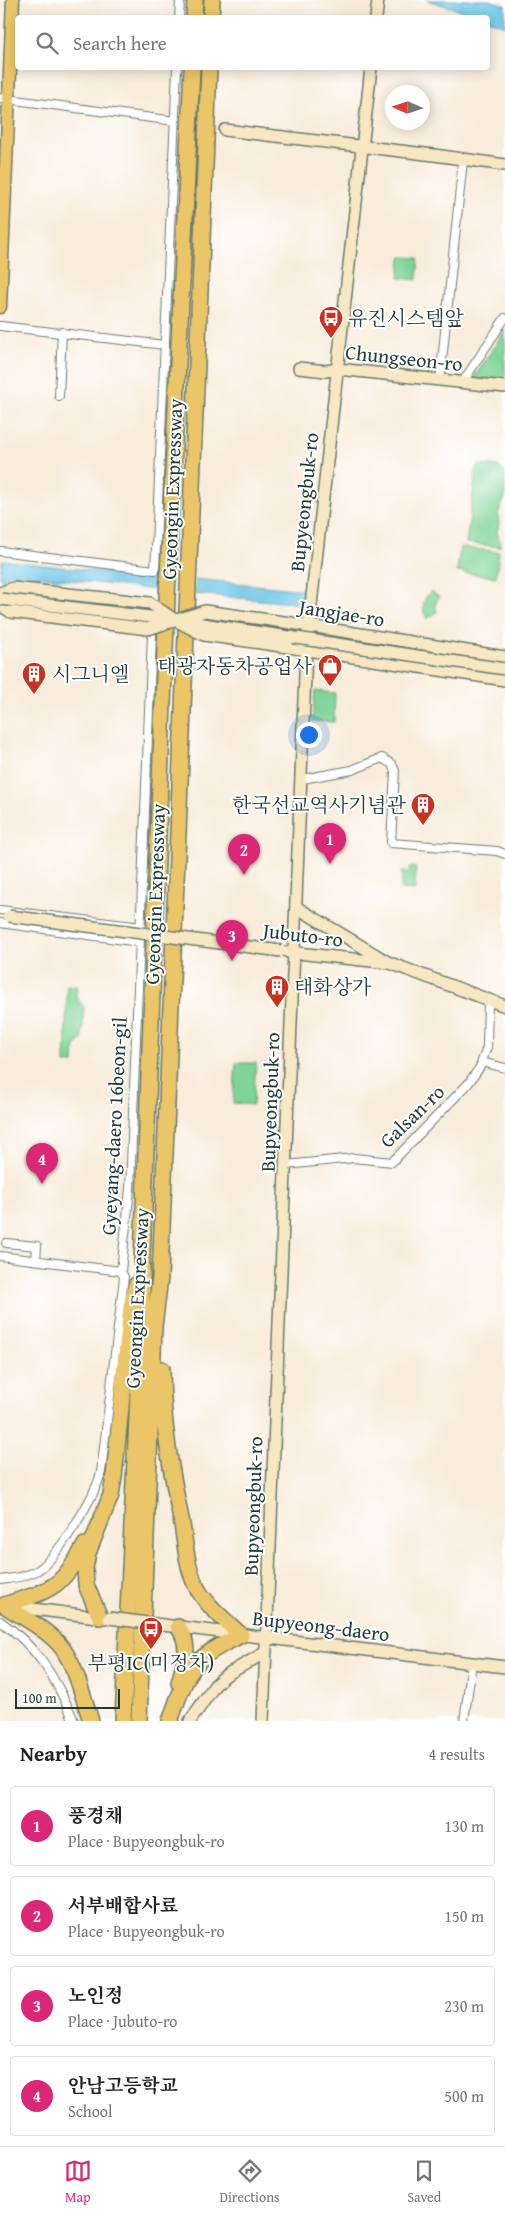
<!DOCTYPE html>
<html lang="en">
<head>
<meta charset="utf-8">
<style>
	body { margin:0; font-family:"Gentium Book Plus","Noto Serif KR",serif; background:#f2f2f2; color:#222 }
	.compass { position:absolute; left:385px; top:85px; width:45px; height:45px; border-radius:50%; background:#fff; box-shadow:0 2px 12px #0003; rotate:273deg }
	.scale { position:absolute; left:15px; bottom:12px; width:105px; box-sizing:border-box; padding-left:5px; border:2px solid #1f3d34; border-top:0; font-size:14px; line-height:18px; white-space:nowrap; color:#1f3d34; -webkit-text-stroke:4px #fff; paint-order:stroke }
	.you { position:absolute; left:308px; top:734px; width:18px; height:18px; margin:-12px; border:4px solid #fff; border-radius:50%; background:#1a73e8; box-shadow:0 0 0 8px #1a73e833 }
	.badge { display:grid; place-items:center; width:32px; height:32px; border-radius:50%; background:#db2777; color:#fff; font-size:16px; font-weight:700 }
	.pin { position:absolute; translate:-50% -41px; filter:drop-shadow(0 1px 2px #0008) }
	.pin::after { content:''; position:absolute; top:26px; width:18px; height:15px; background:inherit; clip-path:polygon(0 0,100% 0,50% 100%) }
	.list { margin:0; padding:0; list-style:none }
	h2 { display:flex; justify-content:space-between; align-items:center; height:65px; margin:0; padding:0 20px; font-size:21px }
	h2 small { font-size:16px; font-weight:400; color:#767676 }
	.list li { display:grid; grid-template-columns:32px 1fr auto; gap:15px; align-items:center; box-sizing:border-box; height:80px; margin:0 10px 10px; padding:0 10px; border:1px solid #e0e0e0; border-radius:5px }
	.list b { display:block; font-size:19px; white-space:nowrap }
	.list p { margin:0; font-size:16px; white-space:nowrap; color:#767676 }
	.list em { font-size:16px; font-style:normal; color:#767676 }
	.icon { flex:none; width:28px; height:28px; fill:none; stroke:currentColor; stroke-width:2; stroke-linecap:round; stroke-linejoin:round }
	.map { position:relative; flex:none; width:505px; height:1721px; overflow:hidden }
	.search { position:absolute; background:#fff; box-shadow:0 2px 12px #0003; left:15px; right:15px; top:15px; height:55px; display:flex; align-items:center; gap:12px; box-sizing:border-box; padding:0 18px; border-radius:5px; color:#767676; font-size:19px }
	.sheet { height:425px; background:#fff }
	nav { display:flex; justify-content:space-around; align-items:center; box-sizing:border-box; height:70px; border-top:1px solid #e0e0e0; background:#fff; font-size:14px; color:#767676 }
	nav a { display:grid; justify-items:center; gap:2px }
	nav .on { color:#db2777 }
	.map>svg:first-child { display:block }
</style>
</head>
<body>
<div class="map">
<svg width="505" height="1721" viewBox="0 0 505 1721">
	<rect width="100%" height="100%" fill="#fff"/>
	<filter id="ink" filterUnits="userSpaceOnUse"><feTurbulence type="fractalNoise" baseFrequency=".02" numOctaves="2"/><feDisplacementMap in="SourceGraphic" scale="10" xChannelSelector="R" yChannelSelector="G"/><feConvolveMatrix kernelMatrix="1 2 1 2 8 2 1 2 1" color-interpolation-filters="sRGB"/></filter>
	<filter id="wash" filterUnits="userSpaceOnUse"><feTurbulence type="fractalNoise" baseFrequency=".0096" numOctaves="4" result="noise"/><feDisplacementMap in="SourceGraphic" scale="20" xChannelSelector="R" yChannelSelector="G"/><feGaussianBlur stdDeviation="1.12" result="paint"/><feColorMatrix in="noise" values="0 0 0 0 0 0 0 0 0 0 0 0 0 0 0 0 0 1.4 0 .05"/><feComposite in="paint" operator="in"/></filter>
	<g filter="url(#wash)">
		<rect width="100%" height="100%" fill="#f8ecda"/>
		<path fill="#7fd498" stroke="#4f8866" d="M401,257L419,258L417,280L399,278Z
			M505,330V382L473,379Z
			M477,465L498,466L505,472V498L498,513L499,525L497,532L500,541V547L466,543Z
			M460,547L499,552L496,577L457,572Z
			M431,591L439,597L435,605L437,612L427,619C421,609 422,600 431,591Z
			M315,691L335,693L334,722L312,721Z
			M410,867L416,868L415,890L401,889L402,871L409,872Z
			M67,985L77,986L76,997L84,1007L82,1040L75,1046L74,1063H65Z
			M236,1063H256L253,1105L233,1103Z"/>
		<path fill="#69c5e7" stroke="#44818e" d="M427,0H489L505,5V26L488,20V18L480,17Z
			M2,560L157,578L156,590L10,573L3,581L0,577Z
			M196,579L304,590L302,604L195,594Z"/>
	</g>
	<g filter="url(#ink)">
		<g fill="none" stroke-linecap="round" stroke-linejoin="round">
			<defs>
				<path id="street" d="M179,18L180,0
					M0,98L175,121
					M0,326L165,345
					M440,380L463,160
					M462,383L505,318
					M59,396L62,332
					M0,551L155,570L177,68
					M85,615L152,624
					M302,779L352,770L382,758L392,764L395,771L391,843L497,851L505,854
					M0,910L142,927
					M0,923L139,942
					M482,1062L505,1068
					M286,1165L354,1158L392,1162L468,1084L480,1067L487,1047L488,1000
					M6,1243L37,1246L36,1260
					M0,1256L121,1271
					M0,1580C13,1578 26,1577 38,1570C58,1557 96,1495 101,1472L124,1277L121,1271L130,1189L153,610L12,594L3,595
					M0,1621C38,1647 57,1680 74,1721
					M464,1721L472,1663"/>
				<path id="secondary" d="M376,18L378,0
					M225,130L434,155L505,165
					M299,368L326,371L338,369L505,387
					M0,593L13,588
					M0,605L11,612
					M291,623L505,657
					M288,647L505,680
					M296,907L386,961
					M288,952L390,963L505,1006
					M9,1606L105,1618
					M163,1625L505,1667
					M190,1721L215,1685L226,1675L266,1652
					M263,1721L306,650L371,68"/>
				<path id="primary" d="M0,307L13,0"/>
				<path id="highway" d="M194,18L195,0
					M211,18L212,0
					M162,1369C162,1424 171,1470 182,1524C185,1544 187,1566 195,1584C205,1605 224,1619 241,1635C228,1642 212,1649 201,1659C184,1675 178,1700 170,1721
					M4,1605C23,1618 49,1630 63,1649C77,1670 83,1697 91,1721
					M4,1605C51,1590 60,1590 85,1545
					M100,1617L86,1585L85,1568L88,1553L111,1495L114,1477L131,1307L136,1285
					M178,1627C192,1645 184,1663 179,1683
					M123,1721L142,1308V1259L167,598L192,68
					M139,1721L154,1327L160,1277L209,68"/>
			</defs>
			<use href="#street" stroke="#6b7a6e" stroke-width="10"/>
			<use href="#secondary" stroke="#6b7a6e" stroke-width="14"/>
			<use href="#primary" stroke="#6b7a6e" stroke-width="15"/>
			<use href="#highway" stroke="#6b7a6e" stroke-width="18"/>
			<use href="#street" stroke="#fff" stroke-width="8"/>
			<use href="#secondary" stroke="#f7e8c3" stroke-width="11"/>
			<use href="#primary" stroke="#ebc669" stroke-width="12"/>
			<use href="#highway" stroke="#ebc669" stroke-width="15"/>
			<defs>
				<path id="secondary-bridge" d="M13,588L150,603L175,620L204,635L288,647
					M0,599L175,620L505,669
					M11,612L148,629L205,611L291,623
					M9,916L281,951
					M109,1618L163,1625"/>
			</defs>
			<use href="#secondary-bridge" stroke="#6b7a6e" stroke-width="14" stroke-linecap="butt"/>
			<use href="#secondary-bridge" stroke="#f7e8c3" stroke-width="11"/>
		</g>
	</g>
	<defs>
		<symbol id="bus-pin" viewBox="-11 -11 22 30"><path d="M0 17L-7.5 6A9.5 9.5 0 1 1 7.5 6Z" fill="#c8321e" stroke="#fff"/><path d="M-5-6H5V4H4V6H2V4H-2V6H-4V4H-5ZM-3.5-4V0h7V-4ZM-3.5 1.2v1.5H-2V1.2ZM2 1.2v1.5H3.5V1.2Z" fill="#fff"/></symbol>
		<symbol id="shop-pin" viewBox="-11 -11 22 30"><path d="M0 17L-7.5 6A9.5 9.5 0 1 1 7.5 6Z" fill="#c8321e" stroke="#fff"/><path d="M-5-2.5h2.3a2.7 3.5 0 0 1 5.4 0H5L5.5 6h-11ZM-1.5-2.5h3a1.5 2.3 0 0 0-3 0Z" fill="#fff"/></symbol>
		<symbol id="building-pin" viewBox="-11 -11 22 30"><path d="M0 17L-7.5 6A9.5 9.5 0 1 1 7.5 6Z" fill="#c8321e" stroke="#fff"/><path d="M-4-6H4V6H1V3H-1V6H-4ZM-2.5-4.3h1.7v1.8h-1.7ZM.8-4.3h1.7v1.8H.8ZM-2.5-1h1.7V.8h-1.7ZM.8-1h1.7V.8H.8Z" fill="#fff"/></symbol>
	</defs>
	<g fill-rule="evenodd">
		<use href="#bus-pin" x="317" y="304" width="28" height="38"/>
		<use href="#shop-pin" x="316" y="652" width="28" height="38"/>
		<use href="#building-pin" x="20" y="660" width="28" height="38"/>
		<use href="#building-pin" x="409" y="791" width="28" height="38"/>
		<use href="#building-pin" x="263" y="973" width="28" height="38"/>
		<use href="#bus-pin" x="137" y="1615" width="28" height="38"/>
	</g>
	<g text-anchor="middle" stroke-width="4" stroke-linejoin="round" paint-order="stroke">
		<g font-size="20" fill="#1f3d34" stroke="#fff" text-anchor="start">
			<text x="348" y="325">유진시스템앞</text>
			<text x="312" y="673" text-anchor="end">태광자동차공업사</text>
			<text x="52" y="681">시그니엘</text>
			<text x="406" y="812" text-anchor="end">한국선교역사기념관</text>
			<text x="294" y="994">태화상가</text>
			<text x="151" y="1670" text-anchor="middle">부평IC(미정차)</text>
		</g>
		<g font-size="20" fill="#1f3d34" stroke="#fff">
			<text transform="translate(404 358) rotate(6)" y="7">Chungseon-ro</text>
			<text transform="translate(172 489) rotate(-88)" y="7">Gyeongin Expressway</text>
			<text transform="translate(304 502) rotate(-84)" y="7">Bupyeongbuk-ro</text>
			<text transform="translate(342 613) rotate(9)" y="7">Jangjae-ro</text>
			<text transform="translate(155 894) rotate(-88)" y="7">Gyeongin Expressway</text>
			<text transform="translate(303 935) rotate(7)" y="7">Jubuto-ro</text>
			<text transform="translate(270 1102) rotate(-88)" y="7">Bupyeongbuk-ro</text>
			<text transform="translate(412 1116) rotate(-44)" y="7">Galsan-ro</text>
			<text transform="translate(114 1126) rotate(-87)" y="7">Gyeyang-daero 16beon-gil</text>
			<text transform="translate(137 1298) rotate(-87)" y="7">Gyeongin Expressway</text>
			<text transform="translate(253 1506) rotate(-88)" y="7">Bupyeongbuk-ro</text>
			<text transform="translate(321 1626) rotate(7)" y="7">Bupyeong-daero</text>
		</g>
	</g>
</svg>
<svg class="compass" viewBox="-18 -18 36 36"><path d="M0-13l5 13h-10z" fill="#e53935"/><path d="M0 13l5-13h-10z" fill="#767676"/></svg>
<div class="scale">100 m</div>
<div class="you"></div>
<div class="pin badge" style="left:330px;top:864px">1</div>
<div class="pin badge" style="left:244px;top:875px">2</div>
<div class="pin badge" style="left:232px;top:961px">3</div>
<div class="pin badge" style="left:42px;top:1184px">4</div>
<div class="search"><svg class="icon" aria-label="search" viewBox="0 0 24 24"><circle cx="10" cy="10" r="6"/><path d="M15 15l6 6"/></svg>Search here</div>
</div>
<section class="sheet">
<h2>Nearby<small>4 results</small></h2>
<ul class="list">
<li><span class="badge">1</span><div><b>풍경채</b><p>Place · Bupyeongbuk-ro</p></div><em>130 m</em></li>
<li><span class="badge">2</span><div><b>서부배합사료</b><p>Place · Bupyeongbuk-ro</p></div><em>150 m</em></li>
<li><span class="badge">3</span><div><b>노인정</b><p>Place · Jubuto-ro</p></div><em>230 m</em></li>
<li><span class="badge">4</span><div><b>안남고등학교</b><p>School</p></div><em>500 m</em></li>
</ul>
</section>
<nav>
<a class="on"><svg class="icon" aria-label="map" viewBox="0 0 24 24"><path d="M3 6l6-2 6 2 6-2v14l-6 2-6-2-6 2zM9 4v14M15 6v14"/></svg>Map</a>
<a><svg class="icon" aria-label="directions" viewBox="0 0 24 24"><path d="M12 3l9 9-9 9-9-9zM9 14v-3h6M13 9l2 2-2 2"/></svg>Directions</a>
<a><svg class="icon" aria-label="saved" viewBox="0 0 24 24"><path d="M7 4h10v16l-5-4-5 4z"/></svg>Saved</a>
</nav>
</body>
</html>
